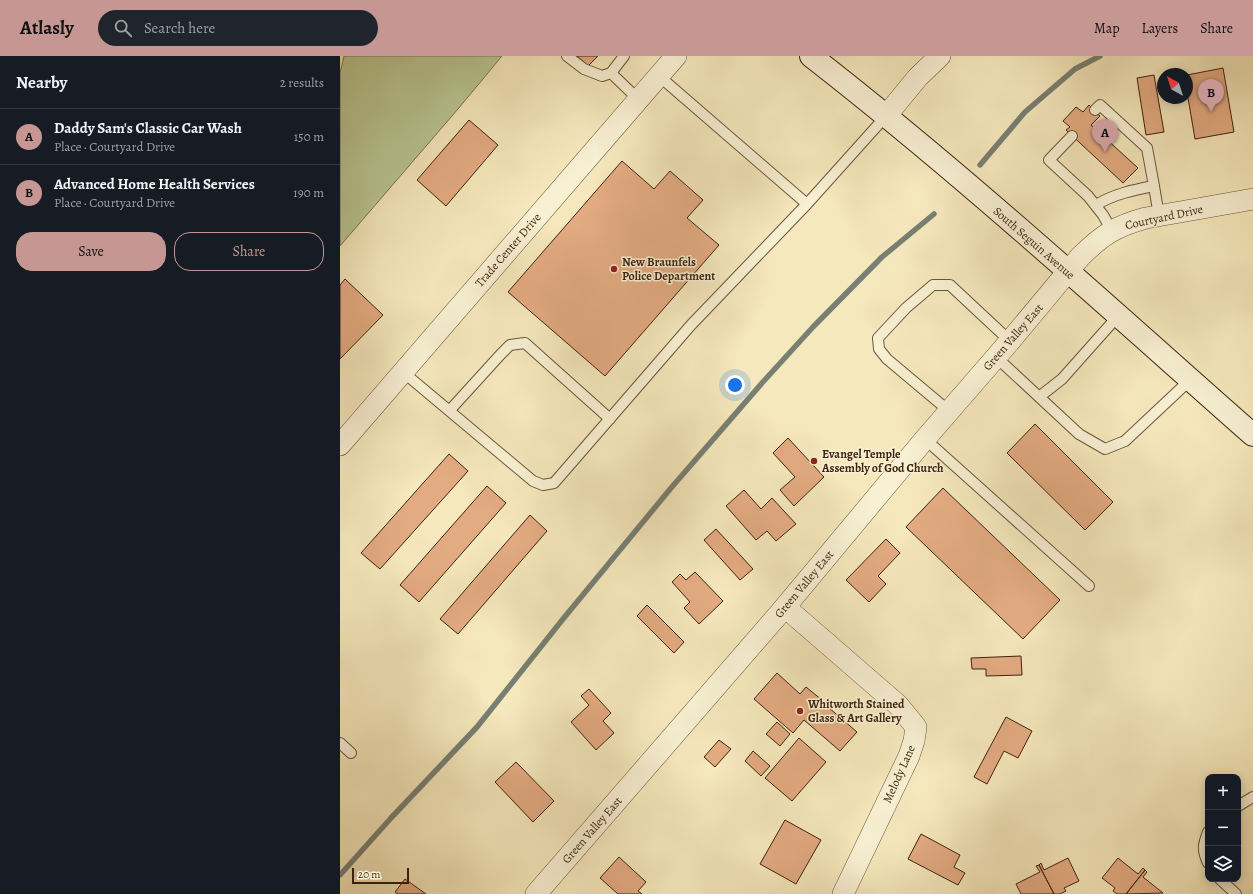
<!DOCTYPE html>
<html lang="en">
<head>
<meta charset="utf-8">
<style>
	body { margin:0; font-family:Alegreya,serif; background:#20242c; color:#f1f3f6 }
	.controls { position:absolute; right:12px; bottom:12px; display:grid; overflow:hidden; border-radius:8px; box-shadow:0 2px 10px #0003 }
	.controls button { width:36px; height:36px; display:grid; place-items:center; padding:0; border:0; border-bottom:1px solid #363941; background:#171b24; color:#f1f3f6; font:20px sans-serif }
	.compass { position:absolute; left:817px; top:12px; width:36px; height:36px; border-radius:50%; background:#171b24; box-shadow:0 2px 10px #0003; rotate:321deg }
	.scale { position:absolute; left:12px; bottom:10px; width:57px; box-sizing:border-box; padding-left:4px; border:2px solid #3e220e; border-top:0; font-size:11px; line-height:14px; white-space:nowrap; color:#3e220e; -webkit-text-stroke:3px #f8f0d3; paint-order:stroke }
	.you { position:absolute; left:395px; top:329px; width:14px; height:14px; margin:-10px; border:3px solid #fff; border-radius:50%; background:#1a73e8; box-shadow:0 0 0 6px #1a73e833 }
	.badge { display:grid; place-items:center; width:26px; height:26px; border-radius:50%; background:#c59692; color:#111; font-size:13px; font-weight:700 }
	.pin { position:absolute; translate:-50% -33px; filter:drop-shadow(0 1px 2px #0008) }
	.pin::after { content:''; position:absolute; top:21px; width:14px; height:12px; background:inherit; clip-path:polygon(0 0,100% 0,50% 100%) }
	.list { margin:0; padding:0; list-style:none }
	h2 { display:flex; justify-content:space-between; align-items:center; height:52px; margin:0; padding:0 16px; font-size:17px }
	h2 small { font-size:13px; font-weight:400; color:#9ea1a6 }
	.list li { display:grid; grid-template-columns:26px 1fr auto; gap:12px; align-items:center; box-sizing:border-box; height:56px; padding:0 16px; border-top:1px solid #363941 }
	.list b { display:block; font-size:15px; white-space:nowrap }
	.list p { margin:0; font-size:13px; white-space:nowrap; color:#9ea1a6 }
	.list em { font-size:13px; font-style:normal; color:#9ea1a6 }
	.actions { display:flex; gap:8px; padding:12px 16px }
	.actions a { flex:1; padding:9px 0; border:1px solid #c59692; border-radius:16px; text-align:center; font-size:14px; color:#c59692 }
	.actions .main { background:#c59692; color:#111 }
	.icon { flex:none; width:22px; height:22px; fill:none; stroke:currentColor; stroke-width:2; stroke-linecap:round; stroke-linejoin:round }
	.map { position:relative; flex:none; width:913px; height:838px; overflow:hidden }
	header { display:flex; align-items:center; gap:24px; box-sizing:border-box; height:56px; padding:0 20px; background:#c59692; color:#111 }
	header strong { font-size:19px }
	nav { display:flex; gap:22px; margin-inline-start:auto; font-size:14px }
	.search { width:280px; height:36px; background:#20242c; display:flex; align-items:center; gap:10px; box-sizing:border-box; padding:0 14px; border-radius:22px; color:#9ea1a6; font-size:15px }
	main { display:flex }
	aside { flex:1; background:#171b24 }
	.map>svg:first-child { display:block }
</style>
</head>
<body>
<header>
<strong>Atlasly</strong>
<div class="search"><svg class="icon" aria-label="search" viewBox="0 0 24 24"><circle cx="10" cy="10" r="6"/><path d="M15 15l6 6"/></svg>Search here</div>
<nav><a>Map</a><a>Layers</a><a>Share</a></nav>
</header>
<main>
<aside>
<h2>Nearby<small>2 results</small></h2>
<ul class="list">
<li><span class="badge">A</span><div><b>Daddy Sam's Classic Car Wash</b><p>Place · Courtyard Drive</p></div><em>150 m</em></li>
<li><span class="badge">B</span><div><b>Advanced Home Health Services</b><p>Place · Courtyard Drive</p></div><em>190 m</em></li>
</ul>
<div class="actions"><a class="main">Save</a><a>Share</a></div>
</aside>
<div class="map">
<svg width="913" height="838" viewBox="0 0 913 838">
	<rect width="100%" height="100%" fill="#f5e8bc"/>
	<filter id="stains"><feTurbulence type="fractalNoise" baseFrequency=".005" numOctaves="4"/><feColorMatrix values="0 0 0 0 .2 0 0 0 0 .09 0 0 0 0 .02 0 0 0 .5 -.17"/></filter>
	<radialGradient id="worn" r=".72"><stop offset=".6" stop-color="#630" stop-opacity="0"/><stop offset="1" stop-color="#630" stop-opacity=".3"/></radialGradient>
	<path fill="#b9c692" stroke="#7c7450" d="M4,0H162L118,53L0,190V17Z"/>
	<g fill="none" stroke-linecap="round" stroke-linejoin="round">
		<path stroke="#778073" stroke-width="5.5" d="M640,109L685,56L735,13L760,0
			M0,819L51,762L137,671L223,563L331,432L422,327L473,271L542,201L594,158"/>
	</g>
	<path fill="#e3ab82" stroke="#3e220e" d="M237,0H258L248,10Z
		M883,12L894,76L855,83L847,36V19Z
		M814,19L824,76L806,79L797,22Z
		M749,49L760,60L751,69L798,112L783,127L726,74L730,71L723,65L736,51L743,56Z
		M129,64L158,89L106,150L77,124Z
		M282,105L314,133L330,115L363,144L347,162L379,189L265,320L168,236Z
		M5,223L43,259L0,303V229Z
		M695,368L773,446L745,474L667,397Z
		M448,382L484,421L454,450L440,434L455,421L433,397Z
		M109,398L128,415L40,513L21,497Z
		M147,430L166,447L79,546L60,529Z
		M603,432L720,544L683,583L566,471Z
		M404,434L421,453L432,442L456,468L436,485L427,475L416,484L386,450Z
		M190,459L207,475L118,578L100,563Z
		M376,473L413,513L400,524L364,484Z
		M546,483L560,497L538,520L546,528L529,546L506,524Z
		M355,516L383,545L359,568L344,552L350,546L332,526L340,518L346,524Z
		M307,549L344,586L334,597L297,560Z
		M681,600L682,619L646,620V613H632L631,602Z
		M437,617L460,638L466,631L482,644L481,645L517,676L500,695L464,664L453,677L414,643Z
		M249,633L271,657L263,665L274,677L256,694L231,666L249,649L241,640Z
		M666,661L692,675L678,702L664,695L647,728L634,721Z
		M437,666L450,678L440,690L426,678Z
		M459,682L486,706L452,745L425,722Z
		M379,684L391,693L375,711L364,701Z
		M413,695L430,710L421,720L405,705Z
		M176,706L214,745L193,766L155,726Z
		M445,764L481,784L456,828L420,808Z
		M581,778L620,799L614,811L625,817L618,829L568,803Z
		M279,801L306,826L298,835L302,838H278L260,822Z
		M728,802L739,825L724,832L726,835L720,838H714L699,809L701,807L704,814Z
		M778,802L798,818L803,812L805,814L786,838H777L773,835L775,832L762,822Z
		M699,809L714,838H681L676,828L700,816L696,810Z
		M805,814L807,816L803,821L823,837L786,838Z
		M65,823L86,838H58L55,836Z"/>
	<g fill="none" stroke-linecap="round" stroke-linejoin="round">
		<defs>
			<path id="service" d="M227,0L244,13L262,20L271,17
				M284,0L271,17L299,44
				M319,20L467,148
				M755,54L760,49L807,92L814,130
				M732,80L709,104L748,140L763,159L772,175
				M756,149C774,138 793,134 814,130L819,160
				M656,301L739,378L765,393L785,385L850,324
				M63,316L193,425L203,429L214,427L351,269L467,148L546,60
				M699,341L722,323L778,260
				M110,354L161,298L170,289L185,287L270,363
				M609,355L547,303L539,293L538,282L566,252L593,229H610L670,285
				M585,383L749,530
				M0,687L11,697
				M898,750L913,741
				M868,776C863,789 862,794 868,807
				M880,823L896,838"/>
			<path id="minor" d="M546,60L578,21L600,0
				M0,389L336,0
				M445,551L558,649L576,671L574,685L569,700L503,838
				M196,838L445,551L585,383L670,285L740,201C762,179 776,170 806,162L913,143"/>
			<path id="secondary" d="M471,0C624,119 768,251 913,379"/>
		</defs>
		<use href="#service" stroke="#6c543a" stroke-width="12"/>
		<use href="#minor" stroke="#6c543a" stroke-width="22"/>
		<use href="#secondary" stroke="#3e220e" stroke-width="24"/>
		<use href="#service" stroke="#f8f0d3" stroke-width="10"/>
		<use href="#minor" stroke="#f8f0d3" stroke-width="21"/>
		<use href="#secondary" stroke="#f8f0d3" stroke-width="22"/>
	</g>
	<g fill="#8f2418" stroke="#f8f0d3" stroke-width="1.5">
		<circle cx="274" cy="213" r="4"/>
		<circle cx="474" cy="405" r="4"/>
		<circle cx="460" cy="655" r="4"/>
	</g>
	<g text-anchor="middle" stroke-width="3" stroke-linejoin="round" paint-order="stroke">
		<g font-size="12" fill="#3e220e" stroke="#f8f0d3">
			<text transform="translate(824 161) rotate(-12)" y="4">Courtyard Drive</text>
			<text transform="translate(694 187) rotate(41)" y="4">South Seguin Avenue</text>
			<text transform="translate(168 194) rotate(-49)" y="4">Trade Center Drive</text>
			<text transform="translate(673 281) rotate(-49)" y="4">Green Valley East</text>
			<text transform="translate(464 528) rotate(-50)" y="4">Green Valley East</text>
			<text transform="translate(559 718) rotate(-66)" y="4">Melody Lane</text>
			<text transform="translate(252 774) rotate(-49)" y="4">Green Valley East</text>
		</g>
		<g font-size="12" font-weight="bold" fill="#3e220e" stroke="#f8f0d3" text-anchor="start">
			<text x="282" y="210">New Braunfels<tspan x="282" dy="14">Police Department</tspan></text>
			<text x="482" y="402">Evangel Temple<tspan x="482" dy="14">Assembly of God Church</tspan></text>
			<text x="468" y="652">Whitworth Stained<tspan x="468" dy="14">Glass &amp; Art Gallery</tspan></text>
		</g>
	</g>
	<rect width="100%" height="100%" filter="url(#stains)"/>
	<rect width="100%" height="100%" fill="url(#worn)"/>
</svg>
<div class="controls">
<button>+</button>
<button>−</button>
<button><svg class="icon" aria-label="layers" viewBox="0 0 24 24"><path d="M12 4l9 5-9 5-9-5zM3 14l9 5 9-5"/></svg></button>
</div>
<svg class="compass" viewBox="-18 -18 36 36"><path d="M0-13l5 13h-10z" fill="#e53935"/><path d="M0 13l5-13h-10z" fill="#9ea1a6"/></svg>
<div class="scale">20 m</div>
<div class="you"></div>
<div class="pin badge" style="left:765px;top:96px">A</div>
<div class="pin badge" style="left:871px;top:56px">B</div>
</div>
</main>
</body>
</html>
